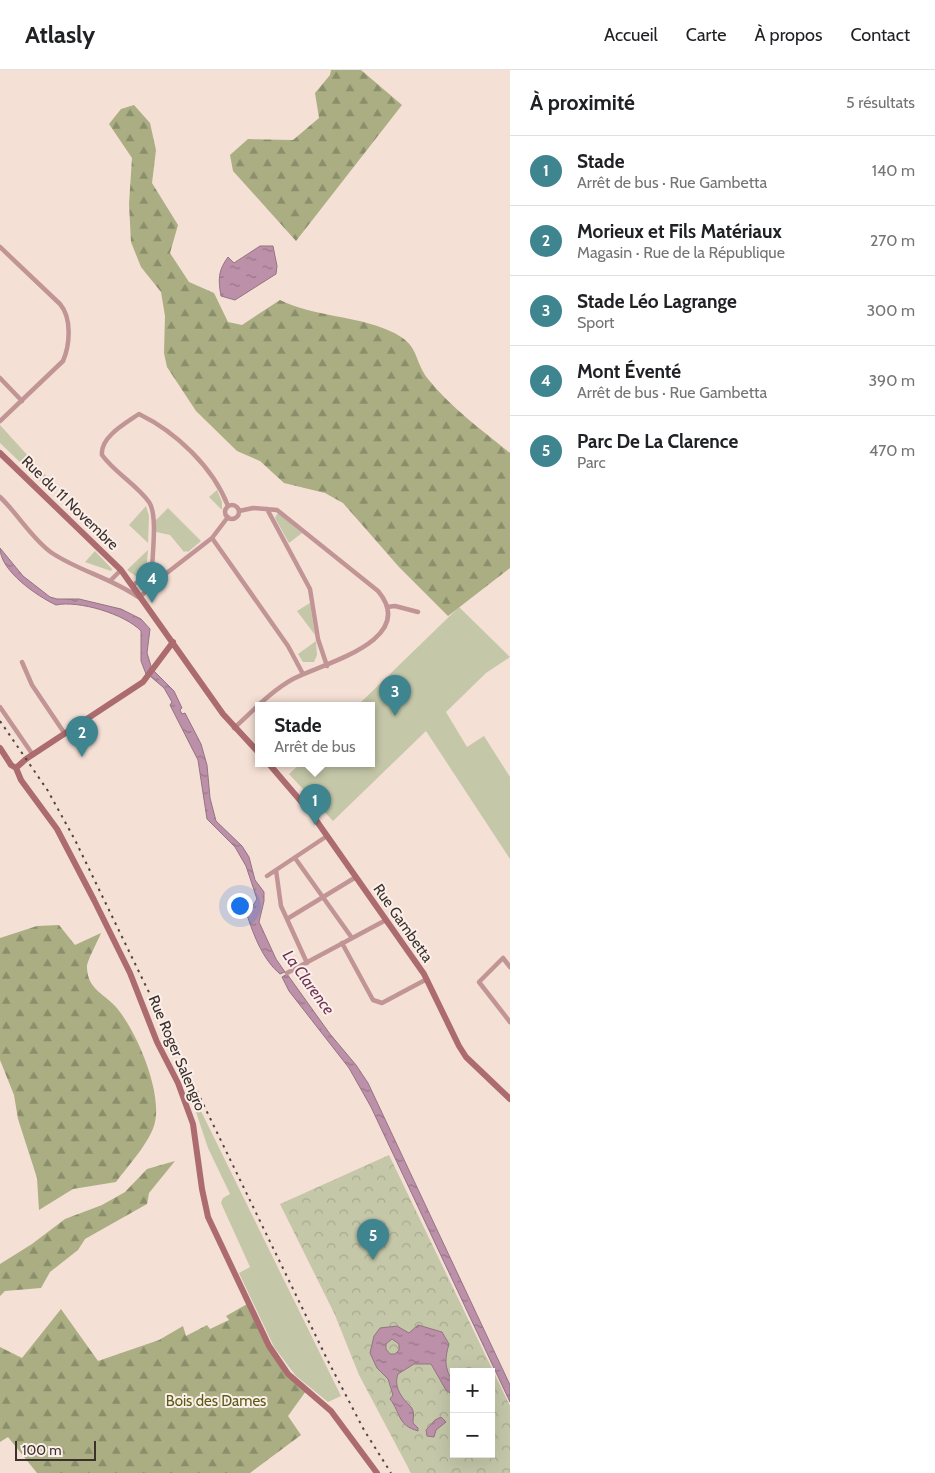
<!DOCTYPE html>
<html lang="fr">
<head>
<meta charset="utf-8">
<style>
	body { margin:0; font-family:Cabin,sans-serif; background:#f2f2f2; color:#202124 }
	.controls { position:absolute; right:15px; bottom:15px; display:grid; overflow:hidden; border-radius:0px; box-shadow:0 5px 20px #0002 }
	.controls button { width:45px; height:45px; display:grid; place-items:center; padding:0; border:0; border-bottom:1px solid #e0e0e0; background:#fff; color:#202124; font:25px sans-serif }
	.scale { position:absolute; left:15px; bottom:12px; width:81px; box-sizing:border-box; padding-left:5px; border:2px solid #3a312d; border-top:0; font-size:14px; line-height:18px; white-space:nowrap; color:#3a312d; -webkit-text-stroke:4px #fcefe9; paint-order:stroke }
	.you { position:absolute; left:239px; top:835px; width:18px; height:18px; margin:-12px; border:4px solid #fff; border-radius:50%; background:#1a73e8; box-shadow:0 0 0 8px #1a73e833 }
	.badge { display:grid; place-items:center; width:32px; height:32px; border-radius:50%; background:#3f8590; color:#fff; font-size:16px; font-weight:700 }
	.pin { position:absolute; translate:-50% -41px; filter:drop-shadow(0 1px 2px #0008) }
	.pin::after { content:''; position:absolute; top:26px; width:18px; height:15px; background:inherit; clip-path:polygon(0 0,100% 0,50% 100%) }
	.popup { position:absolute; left:255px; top:632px; width:120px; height:65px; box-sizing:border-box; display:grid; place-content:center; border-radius:0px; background:#fff; filter:drop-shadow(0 1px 4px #0005); font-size:16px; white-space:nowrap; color:#757577 }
	.popup b { font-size:19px; color:#202124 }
	.popup::after { content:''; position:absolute; left:50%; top:100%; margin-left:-10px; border:10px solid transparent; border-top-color:#fff }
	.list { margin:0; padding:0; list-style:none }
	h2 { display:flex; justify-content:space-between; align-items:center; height:65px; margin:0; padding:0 20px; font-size:21px }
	h2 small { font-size:16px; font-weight:400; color:#757577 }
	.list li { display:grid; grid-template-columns:32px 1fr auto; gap:15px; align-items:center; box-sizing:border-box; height:70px; padding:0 20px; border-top:1px solid #e0e0e0 }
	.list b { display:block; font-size:19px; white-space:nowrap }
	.list p { margin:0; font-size:16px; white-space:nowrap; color:#757577 }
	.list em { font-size:16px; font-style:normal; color:#757577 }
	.map { position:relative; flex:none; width:510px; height:1403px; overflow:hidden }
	header { display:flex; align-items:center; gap:30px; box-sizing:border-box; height:70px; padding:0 25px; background:#fff; border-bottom:1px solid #e0e0e0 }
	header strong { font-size:24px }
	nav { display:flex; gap:28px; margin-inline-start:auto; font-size:18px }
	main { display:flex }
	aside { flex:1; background:#fff }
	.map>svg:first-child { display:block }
</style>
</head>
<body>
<header>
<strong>Atlasly</strong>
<nav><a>Accueil</a><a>Carte</a><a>À propos</a><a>Contact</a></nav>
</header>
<main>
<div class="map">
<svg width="510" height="1403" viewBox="0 0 510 1403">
	<defs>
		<pattern id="forest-firs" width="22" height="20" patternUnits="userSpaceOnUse" patternTransform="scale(1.25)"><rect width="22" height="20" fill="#aaae82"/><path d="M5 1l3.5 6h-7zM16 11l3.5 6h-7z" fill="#8b8e6b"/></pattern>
		<pattern id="park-crowns" width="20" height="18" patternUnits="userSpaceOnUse" patternTransform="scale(1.25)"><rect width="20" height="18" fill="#c4c7a8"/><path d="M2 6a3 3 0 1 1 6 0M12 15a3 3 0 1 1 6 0" fill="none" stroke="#a9ab91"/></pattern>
		<pattern id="water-ripples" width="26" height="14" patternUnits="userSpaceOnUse" patternTransform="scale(1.25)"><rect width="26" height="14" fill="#bb90a8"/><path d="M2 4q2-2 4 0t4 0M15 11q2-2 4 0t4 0" fill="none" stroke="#997689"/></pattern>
	</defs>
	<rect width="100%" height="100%" fill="#f5e0d5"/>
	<path fill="#c4c7a8" d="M0,355L49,409L43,414L0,373Z
		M217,420L222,432V440L209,427Z
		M146,436L149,446L148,473L129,455Z
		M168,438L201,471L188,482L186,481L184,482L170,465L156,462V450Z
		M277,444H279L302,463L289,473L275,448Z
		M148,480L146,502L137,507L127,500Z
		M95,481L112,499L111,501L85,492Z
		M310,533L315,565L297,541Z
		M459,537L510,587L486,603L446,642L467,677L484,666L510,707V789L426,661L333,751L289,704L300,694H371V636H357Z
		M316,571L317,585L314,592H303L298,584Z
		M198,1035L341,1326L328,1332L296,1306L274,1277L239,1203L250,1197L221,1133L223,1128L230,1124L208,1078L194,1036Z"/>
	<path fill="url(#forest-firs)" d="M331,0H361L402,35L296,171L233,101L230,85L248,69L293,70L319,48L315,23L330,5Z
		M134,35L150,53L156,80L152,113L178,155L170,183L189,212L214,223L228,252L242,255L280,230C314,247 355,245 390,261C421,275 412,288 428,309C451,338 482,360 510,383V498L448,546L399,497L343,433L325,423L284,413L260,391L237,381L196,341L167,297L164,283L165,246L161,222L141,197L131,172L129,134L132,88L109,54L121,39Z
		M59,855L75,875L101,863C98,871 86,892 87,898C88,919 103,923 115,936C136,959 162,1021 155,1052C151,1071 128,1096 116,1112L73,1119L39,1140L37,1108L18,1049L14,1025L0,990V868L37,856Z
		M175,1091L149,1123L147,1134L85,1169L78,1180L50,1202L41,1218L5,1221L0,1226V1194L32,1174L65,1149L102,1135L125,1122L147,1099Z
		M249,1233L280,1295L306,1321L288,1346L301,1365L250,1403H37L8,1367L0,1372V1277L22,1288L61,1239L98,1291L159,1270L183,1256L186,1266L207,1255L210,1259L229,1250L226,1246Z"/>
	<path fill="url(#park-crowns)" fill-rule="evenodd" d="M389,1085L510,1336V1403H411L359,1305L335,1245L280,1134ZM454,1302H491V1384H454Z"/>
	<path fill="url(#water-ripples)" stroke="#947483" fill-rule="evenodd" d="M260,176H273L277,196L276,204L235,230L221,226C218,209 218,201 228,187L234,193Z
		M0,478L23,506L50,527L57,529H79L121,539L141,549L150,559L147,583L151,596L146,604L141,591V561C125,544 78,530 56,535C37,526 0,501 0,478Z
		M154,601L174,621L182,638L180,640L182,644L185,643L201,674L207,695L210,728L216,751L242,776L249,787L255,810L264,822V831L259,852L276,889L285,902L280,904C263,890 254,866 247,845L257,829L246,796L235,777L207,749L198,690L170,635L172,632L164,618L150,606Z
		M287,904L330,964L356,995L368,1013L510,1315V1332L371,1037L349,998L289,921L282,907Z
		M418,1255L442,1262L449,1274C440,1304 454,1302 454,1326L446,1320L431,1294H414L398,1304C393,1318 403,1329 411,1337C415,1342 413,1348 413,1353L418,1358V1361C397,1355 401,1343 390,1329L393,1325L388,1309L377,1298L370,1283L374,1266L380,1258L397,1256L409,1263ZM392,1269L399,1274V1280L395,1284H390L386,1279V1274Z
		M441,1347L446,1352L436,1360L434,1367L427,1366L426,1360L435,1350Z"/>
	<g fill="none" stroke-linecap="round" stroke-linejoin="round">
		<path stroke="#c19495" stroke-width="4.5" d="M0,177L60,234C72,248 70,275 63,291L0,351
			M0,308L22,331
			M0,427C18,444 32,469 52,483C79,501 111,508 138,527L141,526L159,509L212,468L228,447
			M225 442a7 7 0 1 1 14 0a7 7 0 1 1-14 0Z
			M267,439L310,519L318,569L327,596
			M212,468L288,576L303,604
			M159,509L152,502C152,485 158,445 149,432C136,414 115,403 102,385C100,367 126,353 139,344C176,362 213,397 228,436
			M111,510L121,500
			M133,515L152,502
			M387,537L395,536L418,542
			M22,592L32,615L65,664
			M0,637L33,685
			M234,658C253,641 271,621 293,609C320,594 420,571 378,521L277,440L253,438L239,441
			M295,788L352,868
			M276,800L281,836L307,893
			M267,806L327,766
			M287,849L356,807
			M342,873L373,930L382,933L427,909
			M510,897L503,888L479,912L510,952
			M287,903L386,850"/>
		<path stroke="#ac6c6f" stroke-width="6" d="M0,383L121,500L223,644L259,683
			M0,678L11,695L16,698
			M269,694L311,743L424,904L459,976L466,987L510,1029
			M16,698L21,710L57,759L94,830L130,903L157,972L178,1013L193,1054L202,1119L208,1147L269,1276L288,1304L331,1341L377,1403
			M16,698L26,689L143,612L173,572"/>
		<path stroke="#504641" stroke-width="2" stroke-dasharray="2.5 5" stroke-linecap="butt" d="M0,651L48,721L75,770L327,1289L364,1360L391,1403"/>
	</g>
	<g text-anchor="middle" stroke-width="4" stroke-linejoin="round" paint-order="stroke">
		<g font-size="15" fill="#3a312d" stroke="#fcefe9">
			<text transform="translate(70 433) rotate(44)" y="5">Rue du 11 Novembre</text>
			<text transform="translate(403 853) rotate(55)" y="5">Rue Gambetta</text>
			<text transform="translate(177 983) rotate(67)" y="5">Rue Roger Salengro</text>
		</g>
		<g font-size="15" fill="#595c16" stroke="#fcefe9">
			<text x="216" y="1336">Bois des Dames</text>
		</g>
		<g font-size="16" font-style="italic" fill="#6d3658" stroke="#fcefe9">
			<text transform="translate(309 912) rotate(54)" y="6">La Clarence</text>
		</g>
	</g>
</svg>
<div class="controls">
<button>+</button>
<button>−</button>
</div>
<div class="scale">100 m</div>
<div class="you"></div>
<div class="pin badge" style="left:315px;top:755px">1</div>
<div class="popup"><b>Stade</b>Arrêt de bus</div>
<div class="pin badge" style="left:82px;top:687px">2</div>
<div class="pin badge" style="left:395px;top:646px">3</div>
<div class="pin badge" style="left:152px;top:533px">4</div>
<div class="pin badge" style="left:373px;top:1190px">5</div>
</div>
<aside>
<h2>À proximité<small>5 résultats</small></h2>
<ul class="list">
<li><span class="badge">1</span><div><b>Stade</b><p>Arrêt de bus · Rue Gambetta</p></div><em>140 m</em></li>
<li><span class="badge">2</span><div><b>Morieux et Fils Matériaux</b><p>Magasin · Rue de la République</p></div><em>270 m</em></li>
<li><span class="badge">3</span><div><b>Stade Léo Lagrange</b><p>Sport</p></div><em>300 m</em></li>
<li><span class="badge">4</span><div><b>Mont Éventé</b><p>Arrêt de bus · Rue Gambetta</p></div><em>390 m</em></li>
<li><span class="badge">5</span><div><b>Parc De La Clarence</b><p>Parc</p></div><em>470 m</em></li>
</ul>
</aside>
</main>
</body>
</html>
